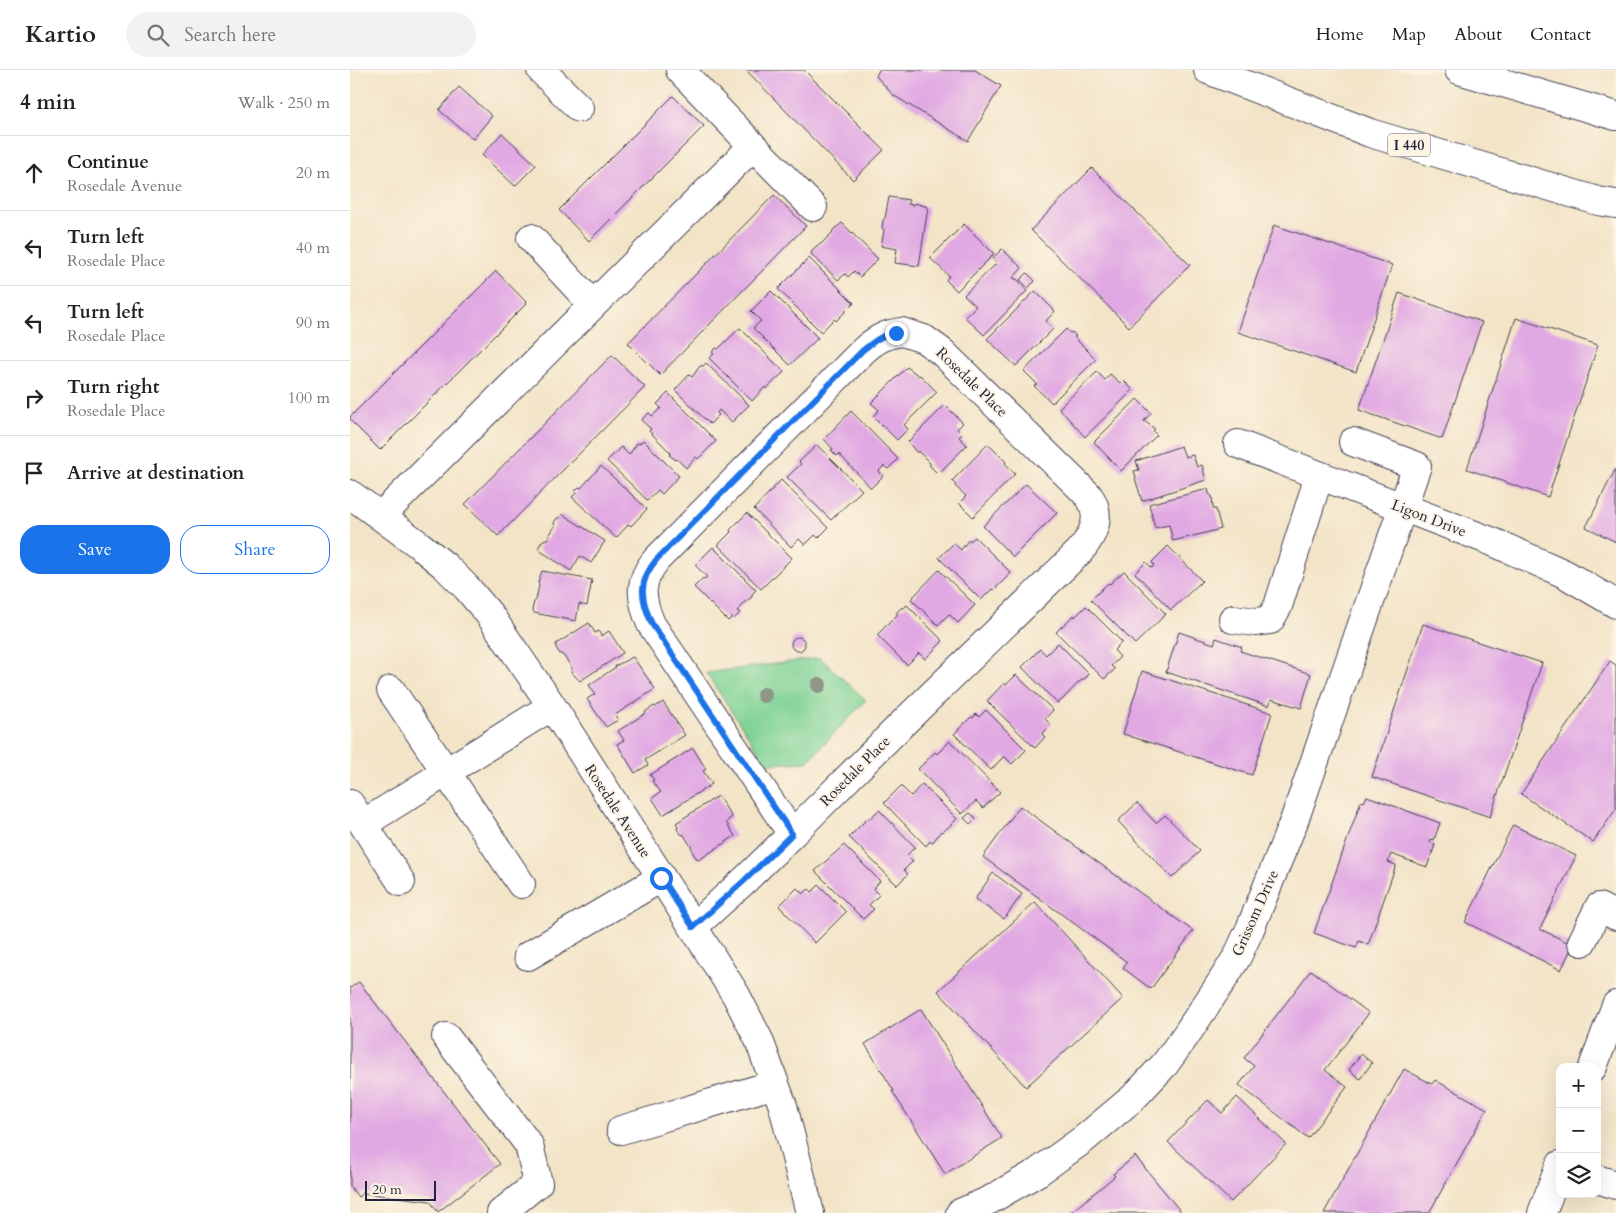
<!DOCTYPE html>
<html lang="en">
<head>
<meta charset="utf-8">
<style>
	body { margin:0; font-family:Cardo,serif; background:#f2f2f2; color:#222 }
	.controls { position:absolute; right:15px; bottom:15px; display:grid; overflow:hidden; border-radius:10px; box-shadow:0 5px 20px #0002 }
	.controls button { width:45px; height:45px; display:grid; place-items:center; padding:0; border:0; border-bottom:1px solid #e0e0e0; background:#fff; color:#222; font:25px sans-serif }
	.scale { position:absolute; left:15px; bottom:12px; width:71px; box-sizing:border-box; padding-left:5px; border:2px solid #22223b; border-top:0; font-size:14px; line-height:18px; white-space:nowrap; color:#22223b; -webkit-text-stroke:4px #fcf5e5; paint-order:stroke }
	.stop { position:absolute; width:15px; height:15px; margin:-11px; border:4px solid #1a73e8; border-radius:50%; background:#fff }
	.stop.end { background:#1a73e8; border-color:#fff; box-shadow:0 1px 5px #0008 }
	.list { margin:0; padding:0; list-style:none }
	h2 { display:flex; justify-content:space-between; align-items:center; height:65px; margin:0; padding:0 20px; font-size:21px }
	h2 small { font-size:16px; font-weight:400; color:#767676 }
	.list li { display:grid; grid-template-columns:32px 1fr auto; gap:15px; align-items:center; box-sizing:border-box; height:75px; padding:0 20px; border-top:1px solid #e0e0e0 }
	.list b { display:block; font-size:19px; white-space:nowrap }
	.list p { margin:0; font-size:16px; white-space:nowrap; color:#767676 }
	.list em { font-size:16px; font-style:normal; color:#767676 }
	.actions { display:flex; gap:10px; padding:15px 20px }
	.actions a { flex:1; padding:11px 0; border:1px solid #1a73e8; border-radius:20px; text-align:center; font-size:18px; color:#1a73e8 }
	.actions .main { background:#1a73e8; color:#fff }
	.icon { flex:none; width:28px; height:28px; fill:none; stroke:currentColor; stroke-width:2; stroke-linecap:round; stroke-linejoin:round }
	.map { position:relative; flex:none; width:1266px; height:1143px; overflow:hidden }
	header { display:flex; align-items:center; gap:30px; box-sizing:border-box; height:70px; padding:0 25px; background:#fff; border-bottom:1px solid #e0e0e0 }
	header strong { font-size:24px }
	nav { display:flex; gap:28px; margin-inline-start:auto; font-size:18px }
	.search { width:350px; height:45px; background:#f2f2f2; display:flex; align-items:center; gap:12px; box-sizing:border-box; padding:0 18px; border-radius:28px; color:#767676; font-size:19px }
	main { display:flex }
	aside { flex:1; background:#fff }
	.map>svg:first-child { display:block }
</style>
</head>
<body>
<header>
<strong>Kartio</strong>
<div class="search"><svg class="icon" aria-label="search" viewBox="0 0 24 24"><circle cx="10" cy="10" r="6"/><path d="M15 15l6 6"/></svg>Search here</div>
<nav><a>Home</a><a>Map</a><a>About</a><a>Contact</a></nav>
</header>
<main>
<aside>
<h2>4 min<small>Walk · 250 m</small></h2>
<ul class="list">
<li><svg class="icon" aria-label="ahead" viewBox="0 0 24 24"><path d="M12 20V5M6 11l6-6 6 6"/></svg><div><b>Continue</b><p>Rosedale Avenue</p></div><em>20 m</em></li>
<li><svg class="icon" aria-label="left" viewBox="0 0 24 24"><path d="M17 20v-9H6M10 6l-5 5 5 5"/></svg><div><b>Turn left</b><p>Rosedale Place</p></div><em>40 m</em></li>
<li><svg class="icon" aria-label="left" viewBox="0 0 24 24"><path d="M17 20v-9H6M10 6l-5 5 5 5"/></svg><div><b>Turn left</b><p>Rosedale Place</p></div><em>90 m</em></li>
<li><svg class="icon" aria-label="right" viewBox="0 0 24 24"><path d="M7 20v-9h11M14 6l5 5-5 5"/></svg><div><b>Turn right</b><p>Rosedale Place</p></div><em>100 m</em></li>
<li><svg class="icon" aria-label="arrive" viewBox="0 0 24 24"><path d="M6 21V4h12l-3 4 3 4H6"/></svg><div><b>Arrive at destination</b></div></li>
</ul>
<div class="actions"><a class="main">Save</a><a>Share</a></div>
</aside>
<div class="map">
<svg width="1266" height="1143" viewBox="0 0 1266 1143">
	<rect width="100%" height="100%" fill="#fcf5e5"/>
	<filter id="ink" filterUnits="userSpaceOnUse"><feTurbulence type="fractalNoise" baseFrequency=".02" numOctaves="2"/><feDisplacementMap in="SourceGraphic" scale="10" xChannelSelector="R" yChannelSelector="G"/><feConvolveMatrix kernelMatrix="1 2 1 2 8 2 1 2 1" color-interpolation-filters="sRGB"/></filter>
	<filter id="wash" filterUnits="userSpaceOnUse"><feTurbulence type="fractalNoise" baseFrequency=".0096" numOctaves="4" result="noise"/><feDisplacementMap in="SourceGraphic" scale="20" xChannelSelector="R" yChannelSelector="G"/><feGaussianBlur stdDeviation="1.12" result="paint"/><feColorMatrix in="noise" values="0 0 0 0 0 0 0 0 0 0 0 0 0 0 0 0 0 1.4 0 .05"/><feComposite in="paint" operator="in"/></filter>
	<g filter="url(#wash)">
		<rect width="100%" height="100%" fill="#f3e4c8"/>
		<path fill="#7fd395" stroke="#507a68" d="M470,588L516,630L457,692L417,694L356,603Z"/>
		<g id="blocks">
			<path fill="#e1a9e3" d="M396,0H454L534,80L503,110Z
				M529,0H625L651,16L618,71L543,25L526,6Z
				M109,17L142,46L123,69L89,40Z
				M323,26L354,56L239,171L209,140Z
				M152,63L186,95L165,116L132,85Z
				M742,98L840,195L779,257L681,160Z
				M424,125L456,156L310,305L278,273Z
				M539,127L559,130L558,134L563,135L565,133L578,137L569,196L545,193L547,179L531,176L534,160L532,158L533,150L535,148Z
				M492,153L528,189L510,207L504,201L498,207L495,204L488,210L461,184L463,179L468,175L471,174L482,163L483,160Z
				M614,154L644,184L607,221L596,210L599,206L580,188Z
				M924,155L1042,195L1006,302L888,262Z
				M652,179L672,198L663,208L668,210L677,221L634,265L615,247L626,236L614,225L647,193L643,188Z
				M459,188L504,233L486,251L484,249L471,262L428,219Z
				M146,201L177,233L30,380L0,350V347Z
				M677,203L685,211L678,218L670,210Z
				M421,221L468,268L440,295L403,258L411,251L401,241Z
				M685,221L705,241L696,251L703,259L666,296L637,269Z
				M1049,223L1132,252L1092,369L1009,340Z
				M1166,248L1248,275L1198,427L1117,399Z
				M390,258L434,302L416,319L415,317L402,331L359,288L364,284L362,282L366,278L368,279Z
				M716,259L720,263L722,262L726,266L724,267L746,289L702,333L684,316L687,314L674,301Z
				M262,285L295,317L148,466L115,434Z
				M356,293L399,335L382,352L369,340L367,343L369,345L360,354L325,320L339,305L342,307L350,296H353Z
				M557,297L569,306L570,305L587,322L554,355L558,359L547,370L523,346L529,340L521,333Z
				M747,302L755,310L760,304L770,313L773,310L783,320L735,367L709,338Z
				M318,323L366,371L348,389L346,387L336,398L327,389L326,390L319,385L321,383L299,361L301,359L291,350L299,343L302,346L311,338L307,334Z
				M787,329L801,343L794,351L805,359L803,361L807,365L771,401L744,372Z
				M595,335L613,353L607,359L612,364L609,367L617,375L589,403L586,402L580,396V393L569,382H566L558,372Z
				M501,341L548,389L538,399L534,396L529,401L533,406L521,418L489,384L487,386L481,380L483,379L474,369Z
				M293,370L329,406L312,424L308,420L297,430L257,391L271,377L279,385L287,373L289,374Z
				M638,374L656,392L655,393L665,404L623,447L609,433L616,426L605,416L606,415L602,411Z
				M467,375L512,420L481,450L437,407L451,394L449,392Z
				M831,376L835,387L843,385L847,397L852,395L856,410L792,431L785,408L786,407L784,401L789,400L786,391Z
				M251,396L297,439L281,456L279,454L266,468L222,427L226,423L225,421L229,417L231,418Z
				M1266,398V472L1236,457Z
				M431,410L478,458L468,468L465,465L455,475L449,469L441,477L404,439Z
				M676,414L707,443L663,487L633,456Z
				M858,419L859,424L862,426L863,439H866L871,459L823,471L819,455L805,458L799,434Z
				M397,443L442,488L411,519L368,475L381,462L380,460Z
				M212,444L255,471L241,493L230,486L221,501L189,480V476L193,470L197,469L205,456L204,453L207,448H210Z
				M625,467L661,503L644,520L642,519L631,530L589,488L604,473L611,480L619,469L620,471Z
				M818,476L852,511L821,540L785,503L796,492L802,498L804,495L802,492Z
				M363,477L406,520L402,524V527L391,535L392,536L387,541L390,543L384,549L382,547L378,551L344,517L353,508L355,509L357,507L345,495Z
				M589,500L625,535L608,553L599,544L588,555L561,529Z
				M192,501L242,510L237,536L229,534L226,551L184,543L182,540L184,532L186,530L189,515L188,512Z
				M774,501L816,544L785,574L741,530L758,513L760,514Z
				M557,535L593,571L575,589L569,583L557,595L527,565L547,545V542L551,538H554Z
				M736,536L772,572L764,580L770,587L761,596L765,599L754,609L706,562L724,545L725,547Z
				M239,553L245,563L249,561L251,566L259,561L273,583L230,611L221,602L222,598L213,585L210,584L206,578V574Z
				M1073,554L1192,593L1140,747L1022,707Z
				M829,562L864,574L866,568L892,577L890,581L961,604L951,638L921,629L919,636L816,602Z
				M441 574a7 7 0 1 1 14 0a7 7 0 1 1-14 0Z
				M708,573L738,603L737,607L729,612L713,629L707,633L672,597L690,579L696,585Z
				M283,587L305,619L265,645L268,650L256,657L237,629L245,624L239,615L266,597L265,596Z
				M1260,591L1266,595V739L1243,772L1171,724Z
				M792,601L922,643L902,705L773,664Z
				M666,605L703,640L695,649L701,655L692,664L695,667L685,678L637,631L654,613L656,615Z
				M313,632L335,665L295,690L298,695L285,703L267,674L274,670L268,661L296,643L295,642L304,636L305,637Z
				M636,640L676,680L662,694L654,686L641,700L604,664L621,647L623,648L626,644L629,647Z
				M600,671L650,722L633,738L626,731L612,744L568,699L585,682L587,684Z
				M343,678L356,699L353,701L362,714L313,745L302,728L311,722L302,711L304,710L300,705Z
				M572,714L607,749L593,762L591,761L583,772H579L576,776L534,733L551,716L561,726Z
				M368,726L382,747L376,752L385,766L350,789L346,788L342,781V778L334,765L331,764L327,759L328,756L326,753Z
				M1017,726L1090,753L1084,770L1081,769L1080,772L1085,775L1077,797L1041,784L1038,792L1046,795L1018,875L1009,871L1006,878L964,863L1011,731L1014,732Z
				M787,733L806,753L815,745L850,781L822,808L768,751Z
				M670,736L843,861L801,919L773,898L777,892L633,787Z
				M529,740L565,777L557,785L563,791L554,800L558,804L547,815L499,767L517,749L518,750Z
				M620,743L626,748L620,754L614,748Z
				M1163,755L1226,786L1190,859L1223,875L1211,900L1115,852Z
				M494,775L530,811L523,819L529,825L519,835L524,839L513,849L465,801Z
				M643,803L672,824L654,849L625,829Z
				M469,815L496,842L465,873L429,836L447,818L453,824L459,819L462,822Z
				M685,832L773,928L676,1017L588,921Z
				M961,900L1019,943L975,1000L997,1017L958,1068L889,1015L904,996L894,988Z
				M9,912L150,1094L88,1142L80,1131L13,1123L8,1127L0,1116V918Z
				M571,939L652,1068L595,1104L542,1021H544L515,974Z
				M1011,984L1022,993L1010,1009L999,1000Z
				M1054,999L1082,1014L1085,1010L1137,1039L1079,1143H974Z
				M887,1027L936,1074L881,1132L818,1072L858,1030L872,1043Z
				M785,1086L832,1143H720L765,1106L763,1104Z"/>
		</g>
	</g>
	<g filter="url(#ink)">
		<use href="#blocks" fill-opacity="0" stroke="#413f50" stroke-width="1"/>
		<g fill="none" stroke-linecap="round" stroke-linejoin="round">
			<defs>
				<path id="minor" d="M191,0L229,38
					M403,76L463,137
					M181,168L243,235
					M552,262L574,269L592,282L738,425C753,445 744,464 730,481L551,655L442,764L301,554C290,528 288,511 307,489L513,281C525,270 535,264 552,262Z
					M888,374L1143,472L1215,504L1266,534
					M0,424L68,474L95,496L117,518L139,544L202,636L343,857L386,925L409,970L433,1036L460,1143
					M31,446L403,76L330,0
					M883,549L906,552L920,550L928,536L969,406
					M41,620L171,814
					M0,734L13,754L202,636
					M13,754L51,812
					M343,857L395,810L442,764
					M1232,872L1249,837L1266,846
					M178,886L311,808
					M96,967L179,1075L188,1113L151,1143
					M271,1060L425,1014
					M1247,1109L1266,1115
					M610,1143L640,1130L688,1102L734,1069L784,1027L815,994L836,965L872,911L887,887L900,859L944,751L1067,396L1003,372"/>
				<path id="major" d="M1243,997L1266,935
					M1192,1143L1210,1095"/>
				<path id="highway" d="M858,0L1020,63L1248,131L1266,134
					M1109,0L1266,46"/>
			</defs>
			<use href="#minor" stroke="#413f50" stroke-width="30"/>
			<use href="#major" stroke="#413f50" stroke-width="30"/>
			<use href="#highway" stroke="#413f50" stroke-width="30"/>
			<use href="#minor" stroke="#fff" stroke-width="28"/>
			<use href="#major" stroke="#fff" stroke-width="28"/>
			<use href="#highway" stroke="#fff" stroke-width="28"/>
		</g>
		<g fill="#8f9689">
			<circle cx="469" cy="615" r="8"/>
			<circle cx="414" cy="625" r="8"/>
		</g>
	</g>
	<g fill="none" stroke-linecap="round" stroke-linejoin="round" filter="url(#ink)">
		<path stroke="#1a73e8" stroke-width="6" d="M311,808L343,857L395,810L442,764L302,554C290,528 288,511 307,489L512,281C523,272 532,264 546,263"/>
	</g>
	<g text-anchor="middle" stroke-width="4" stroke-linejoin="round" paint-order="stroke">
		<rect fill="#fcf5e5" stroke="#63616e" stroke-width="1" x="1038" y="63.5" width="42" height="23" rx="4"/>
		<g font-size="14" font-weight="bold" fill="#22223b">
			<text x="1059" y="80">I 440</text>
		</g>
		<g font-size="15" fill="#22223b" stroke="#fcf5e5">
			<text transform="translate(622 312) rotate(44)" y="5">Rosedale Place</text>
			<text transform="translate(1079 448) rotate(21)" y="5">Ligon Drive</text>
			<text transform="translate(505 701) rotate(-45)" y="5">Rosedale Place</text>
			<text transform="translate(268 741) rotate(57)" y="5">Rosedale Avenue</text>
			<text transform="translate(905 843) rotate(-66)" y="5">Grissom Drive</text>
		</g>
	</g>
</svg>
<div class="controls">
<button>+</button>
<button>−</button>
<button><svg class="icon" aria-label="layers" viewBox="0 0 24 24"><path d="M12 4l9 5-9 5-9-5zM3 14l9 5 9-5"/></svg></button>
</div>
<div class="scale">20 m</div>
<div class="stop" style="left:311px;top:808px"></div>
<div class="stop end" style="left:546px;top:263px"></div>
</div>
</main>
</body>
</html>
